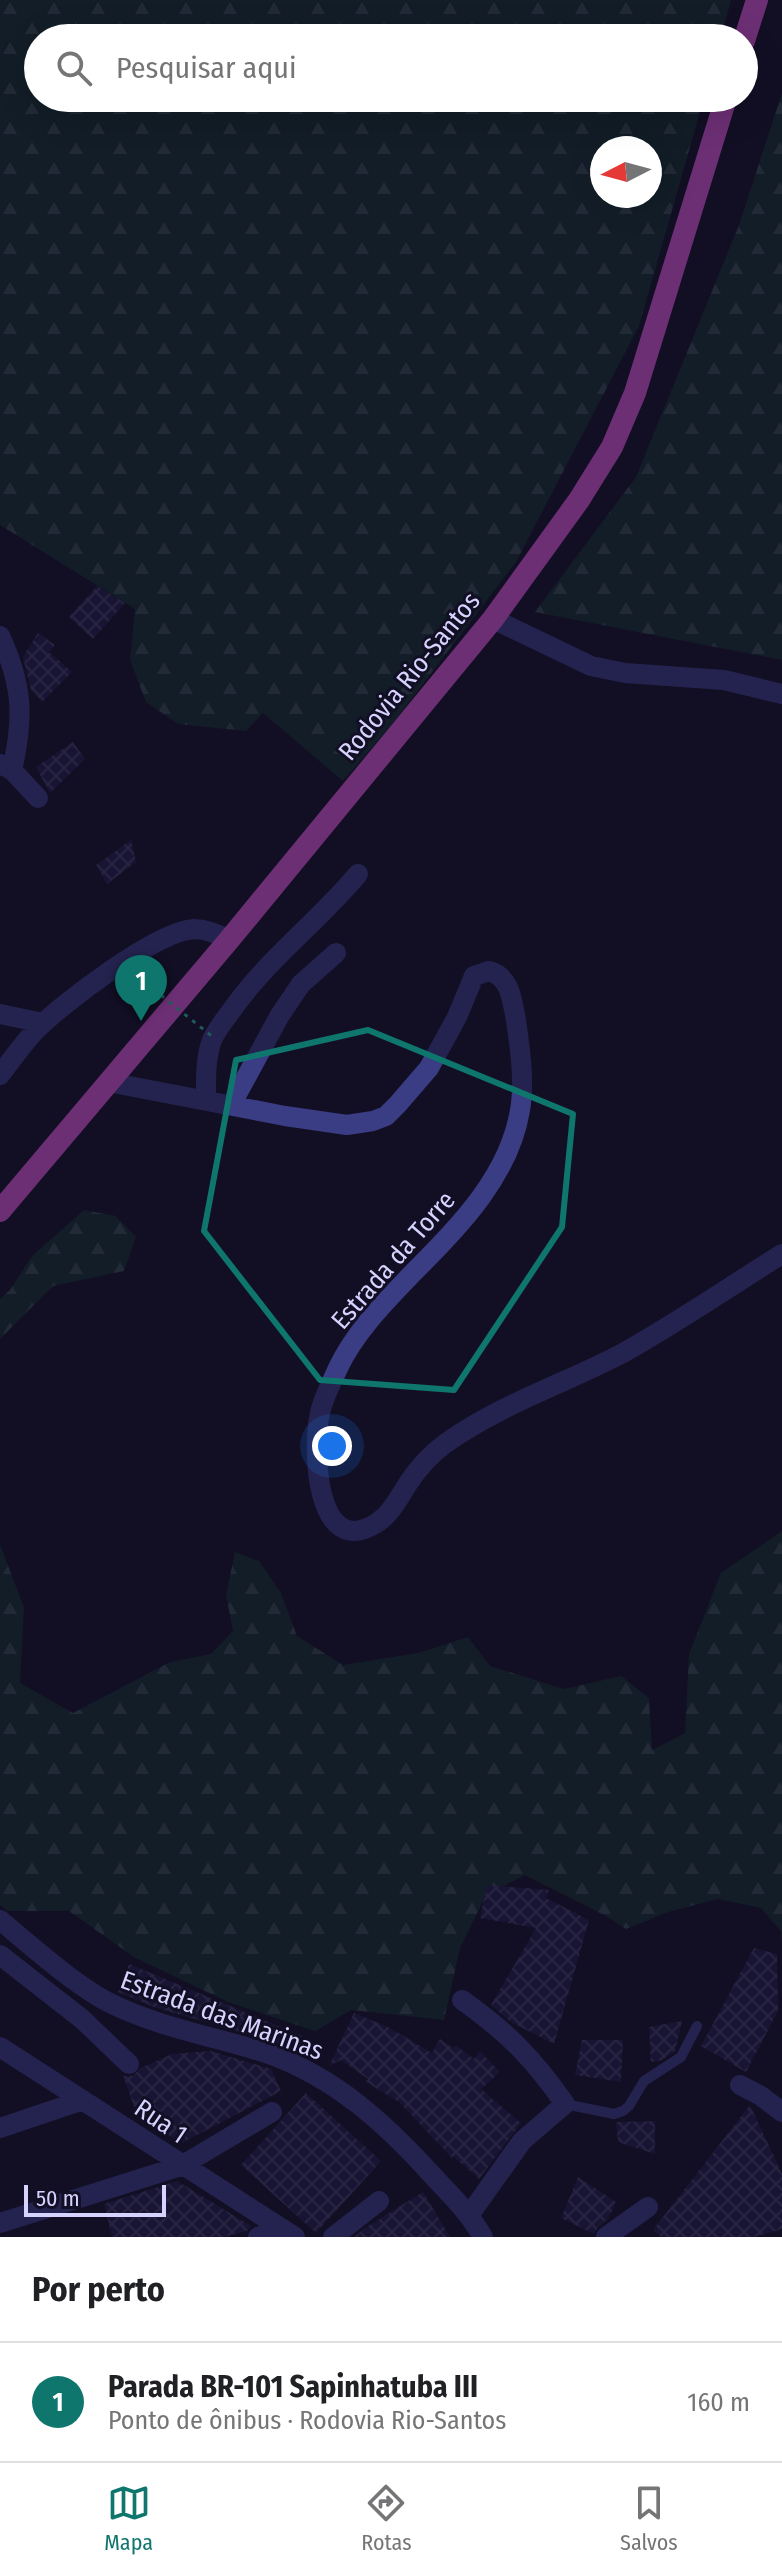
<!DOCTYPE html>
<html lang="pt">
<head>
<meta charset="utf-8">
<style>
	body { margin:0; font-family:"Fira Sans Condensed",sans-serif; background:#f2f2f2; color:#202124 }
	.compass { position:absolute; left:590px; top:136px; width:72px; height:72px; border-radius:50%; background:#fff; box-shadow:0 8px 32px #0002; rotate:264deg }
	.scale { position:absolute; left:24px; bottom:20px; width:142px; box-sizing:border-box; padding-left:8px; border:4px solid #d6d4fe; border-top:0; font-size:22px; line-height:28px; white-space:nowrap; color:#d6d4fe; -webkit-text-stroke:6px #120f25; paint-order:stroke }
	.you { position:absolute; left:332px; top:1446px; width:28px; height:28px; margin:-20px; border:6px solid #fff; border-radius:50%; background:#1a73e8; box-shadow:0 0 0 12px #1a73e833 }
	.badge { display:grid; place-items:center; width:52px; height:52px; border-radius:50%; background:#0f766e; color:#fff; font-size:26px; font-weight:700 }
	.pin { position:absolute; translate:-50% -66px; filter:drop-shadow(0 2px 4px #0008) }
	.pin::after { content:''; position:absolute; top:42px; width:28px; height:24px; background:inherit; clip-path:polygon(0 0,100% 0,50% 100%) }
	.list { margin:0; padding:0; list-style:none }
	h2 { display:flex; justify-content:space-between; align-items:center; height:104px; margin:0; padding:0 32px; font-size:34px }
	h2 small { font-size:26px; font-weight:400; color:#757577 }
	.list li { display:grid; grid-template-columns:52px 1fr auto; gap:24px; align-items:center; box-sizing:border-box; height:120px; padding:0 32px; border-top:2px solid #e0e0e0 }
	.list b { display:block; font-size:30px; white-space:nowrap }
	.list p { margin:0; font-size:26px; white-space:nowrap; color:#757577 }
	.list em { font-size:26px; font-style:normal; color:#757577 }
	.icon { flex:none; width:44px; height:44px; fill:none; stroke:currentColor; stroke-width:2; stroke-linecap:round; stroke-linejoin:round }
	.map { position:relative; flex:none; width:782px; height:2237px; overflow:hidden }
	.search { position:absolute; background:#fff; box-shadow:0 8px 32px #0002; left:24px; right:24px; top:24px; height:88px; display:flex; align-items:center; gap:20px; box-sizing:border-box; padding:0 28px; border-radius:44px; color:#757577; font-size:30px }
	.sheet { height:224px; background:#fff }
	nav { display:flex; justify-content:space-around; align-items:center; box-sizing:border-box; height:112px; border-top:2px solid #e0e0e0; background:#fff; font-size:22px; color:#757577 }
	nav a { display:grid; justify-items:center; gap:4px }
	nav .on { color:#0f766e }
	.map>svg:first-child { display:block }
</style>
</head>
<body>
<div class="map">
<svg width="782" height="2237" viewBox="0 0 782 2237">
	<defs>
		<pattern id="forest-firs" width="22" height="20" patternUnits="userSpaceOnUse" patternTransform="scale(2)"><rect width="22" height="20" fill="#122f2c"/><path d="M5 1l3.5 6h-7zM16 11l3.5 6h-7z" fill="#344c4c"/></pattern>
		<pattern id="building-cross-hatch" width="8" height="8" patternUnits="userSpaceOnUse" patternTransform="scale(2)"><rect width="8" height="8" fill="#211c46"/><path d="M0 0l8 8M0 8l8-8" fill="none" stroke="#403c62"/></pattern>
	</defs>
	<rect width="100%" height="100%" fill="#120f25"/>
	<path fill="url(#forest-firs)" fill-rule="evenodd" d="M0,0H731L721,38H38V98H704L639,326L516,562L397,718L343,781L263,713L246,731L178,724L146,702L130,660L135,609L0,525ZM602,148H650V196H602Z
		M782,93V660L535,612L636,477L739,225Z
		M84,1210L116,1216L136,1237L124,1271L53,1286L0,1339V1299L10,1290L32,1256Z
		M782,1531V1945L781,1931L761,1908L718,1899L668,1912L626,1929L606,1916L525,1875L486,1895L460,1948L444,2020L351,2010L315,2031L228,2002L134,1957L69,1911H7L0,1905V1544L24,1608L20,1683L73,1713L170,1662L211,1654L233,1631L226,1595L235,1552L259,1561L281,1593L297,1636L343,1665L418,1653L468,1637L490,1666L564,1689L621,1676L649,1698L652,1750L685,1733L689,1654L721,1573Z"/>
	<path fill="url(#building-cross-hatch)" d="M97,586L125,603L93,639L69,617Z
		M38,633L55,645L49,652L72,672L42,702L31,690L23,657Z
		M73,742L85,759L50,793L36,767Z
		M131,840L136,862L107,884L96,865Z
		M487,1885L549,1890L546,1898L589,1920L554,2044L511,2022L491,2005L536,1928L480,1918Z
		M754,1948L777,1954L778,2011L746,2072L701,2046Z
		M129,1964L302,2036L298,2052L273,2042L154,2007L118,1992Z
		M354,2013L390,2028L432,2053L440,2039L453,2048L455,2045L474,2059L480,2051L500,2072L481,2089L521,2123L479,2179L453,2156L452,2158L399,2102L366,2082L368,2079L341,2060L329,2066Z
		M682,2021L675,2051L662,2060L651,2062L649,2027Z
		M582,2040H623L621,2082L575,2075Z
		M211,2051L271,2069L281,2091L180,2144L135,2109L123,2076H133L141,2068L172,2054Z
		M306,2093L381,2161L316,2233L241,2165Z
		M750,2105L782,2174V2229L754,2237H661L653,2230Z
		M655,2121V2154L618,2142L616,2122Z
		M578,2177L616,2202L608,2219L598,2227L594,2234L561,2218Z
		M177,2181L251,2226L247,2231L224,2237H112L104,2204Z
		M423,2192L450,2237H354L368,2226Z"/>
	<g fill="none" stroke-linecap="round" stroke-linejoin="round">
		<path stroke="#3b3d84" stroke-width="10" d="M565,2104L614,2114L623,2111L629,2106L644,2081L681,2057L697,2026"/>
		<path stroke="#3b3d84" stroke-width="20" d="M493,619L591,666L625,673L724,680L782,694
			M0,636C23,685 24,718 12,770
			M0,764L12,770L38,798
			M0,1014L43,1023
			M0,1075C11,1061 22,1045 34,1032C61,1004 157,931 194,929C206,929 218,934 229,940
			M108,1082L285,1116L347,1125L373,1121L386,1116L398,1104L429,1068L457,1017L474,976L489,971C511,977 512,1001 516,1020C520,1048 525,1082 520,1110C509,1179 454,1231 408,1278C382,1305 354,1334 338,1368C332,1382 323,1398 320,1413C312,1446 315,1560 375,1524C391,1515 399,1497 409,1482C419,1467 431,1454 446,1443C501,1404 564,1384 623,1353C677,1323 729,1287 782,1254
			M206,1101C206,1081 205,1059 212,1040C216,1031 223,1022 229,1014C265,961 317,923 358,874
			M231,1105L280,1015L301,984L336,953
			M0,1920C31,1946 77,1987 112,2004C161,2028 217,2037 269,2054C336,2078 386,2124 433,2176C452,2196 469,2213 483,2237
			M0,1955L82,2019L129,2064
			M462,2000C507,2032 533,2058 565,2104L522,2141L470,2214
			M0,2047L295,2237
			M740,2085L761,2096L782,2112
			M0,2128L83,2100
			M0,2223L181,2166L272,2112
			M258,2237L281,2229
			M333,2237L379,2201
			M606,2237L648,2207"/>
		<path stroke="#d957d6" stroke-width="22" d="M744,41L757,0
			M0,1211L229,940L493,619L579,500L612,447L635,393L726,98"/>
		<path stroke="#31b6a5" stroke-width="3" stroke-dasharray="4 6" stroke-linecap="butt" d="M122,964L213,1037"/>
	</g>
	<path d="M0 0H782V2237H0ZM368,1030L573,1114L562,1227L454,1390L320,1380L204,1231L236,1060Z" fill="#120f25" fill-opacity=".55" fill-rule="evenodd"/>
	<path fill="none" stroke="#0f766e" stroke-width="6" stroke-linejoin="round" d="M368,1030L573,1114L562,1227L454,1390L320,1380L204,1231L236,1060Z"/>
	<g text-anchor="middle" stroke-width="6" stroke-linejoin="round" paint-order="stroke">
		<g font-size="26" fill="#d6d4fe" stroke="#120f25">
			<text transform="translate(409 676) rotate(-51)" y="9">Rodovia Rio-Santos</text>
			<text transform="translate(393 1260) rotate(-49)" y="9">Estrada da Torre</text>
			<text transform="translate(222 2015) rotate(20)" y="9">Estrada das Marinas</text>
			<text transform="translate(161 2121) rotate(34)" y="9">Rua 1</text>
		</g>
	</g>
</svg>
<svg class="compass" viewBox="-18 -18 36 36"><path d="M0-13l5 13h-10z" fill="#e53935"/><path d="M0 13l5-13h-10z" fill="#757577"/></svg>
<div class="scale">50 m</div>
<div class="you"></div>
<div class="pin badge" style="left:141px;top:1021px">1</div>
<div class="search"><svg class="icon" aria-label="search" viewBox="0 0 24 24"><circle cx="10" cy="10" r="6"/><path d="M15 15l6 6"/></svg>Pesquisar aqui</div>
</div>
<section class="sheet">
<h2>Por perto<small></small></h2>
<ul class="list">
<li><span class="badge">1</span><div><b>Parada BR-101 Sapinhatuba III</b><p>Ponto de ônibus · Rodovia Rio-Santos</p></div><em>160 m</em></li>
</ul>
</section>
<nav>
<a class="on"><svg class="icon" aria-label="map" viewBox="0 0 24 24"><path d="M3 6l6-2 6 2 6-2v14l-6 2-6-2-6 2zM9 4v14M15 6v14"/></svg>Mapa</a>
<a><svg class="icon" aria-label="directions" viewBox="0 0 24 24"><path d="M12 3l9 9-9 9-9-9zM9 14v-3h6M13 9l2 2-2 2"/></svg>Rotas</a>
<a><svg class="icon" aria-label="saved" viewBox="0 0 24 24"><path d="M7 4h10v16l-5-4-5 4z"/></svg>Salvos</a>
</nav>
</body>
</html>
